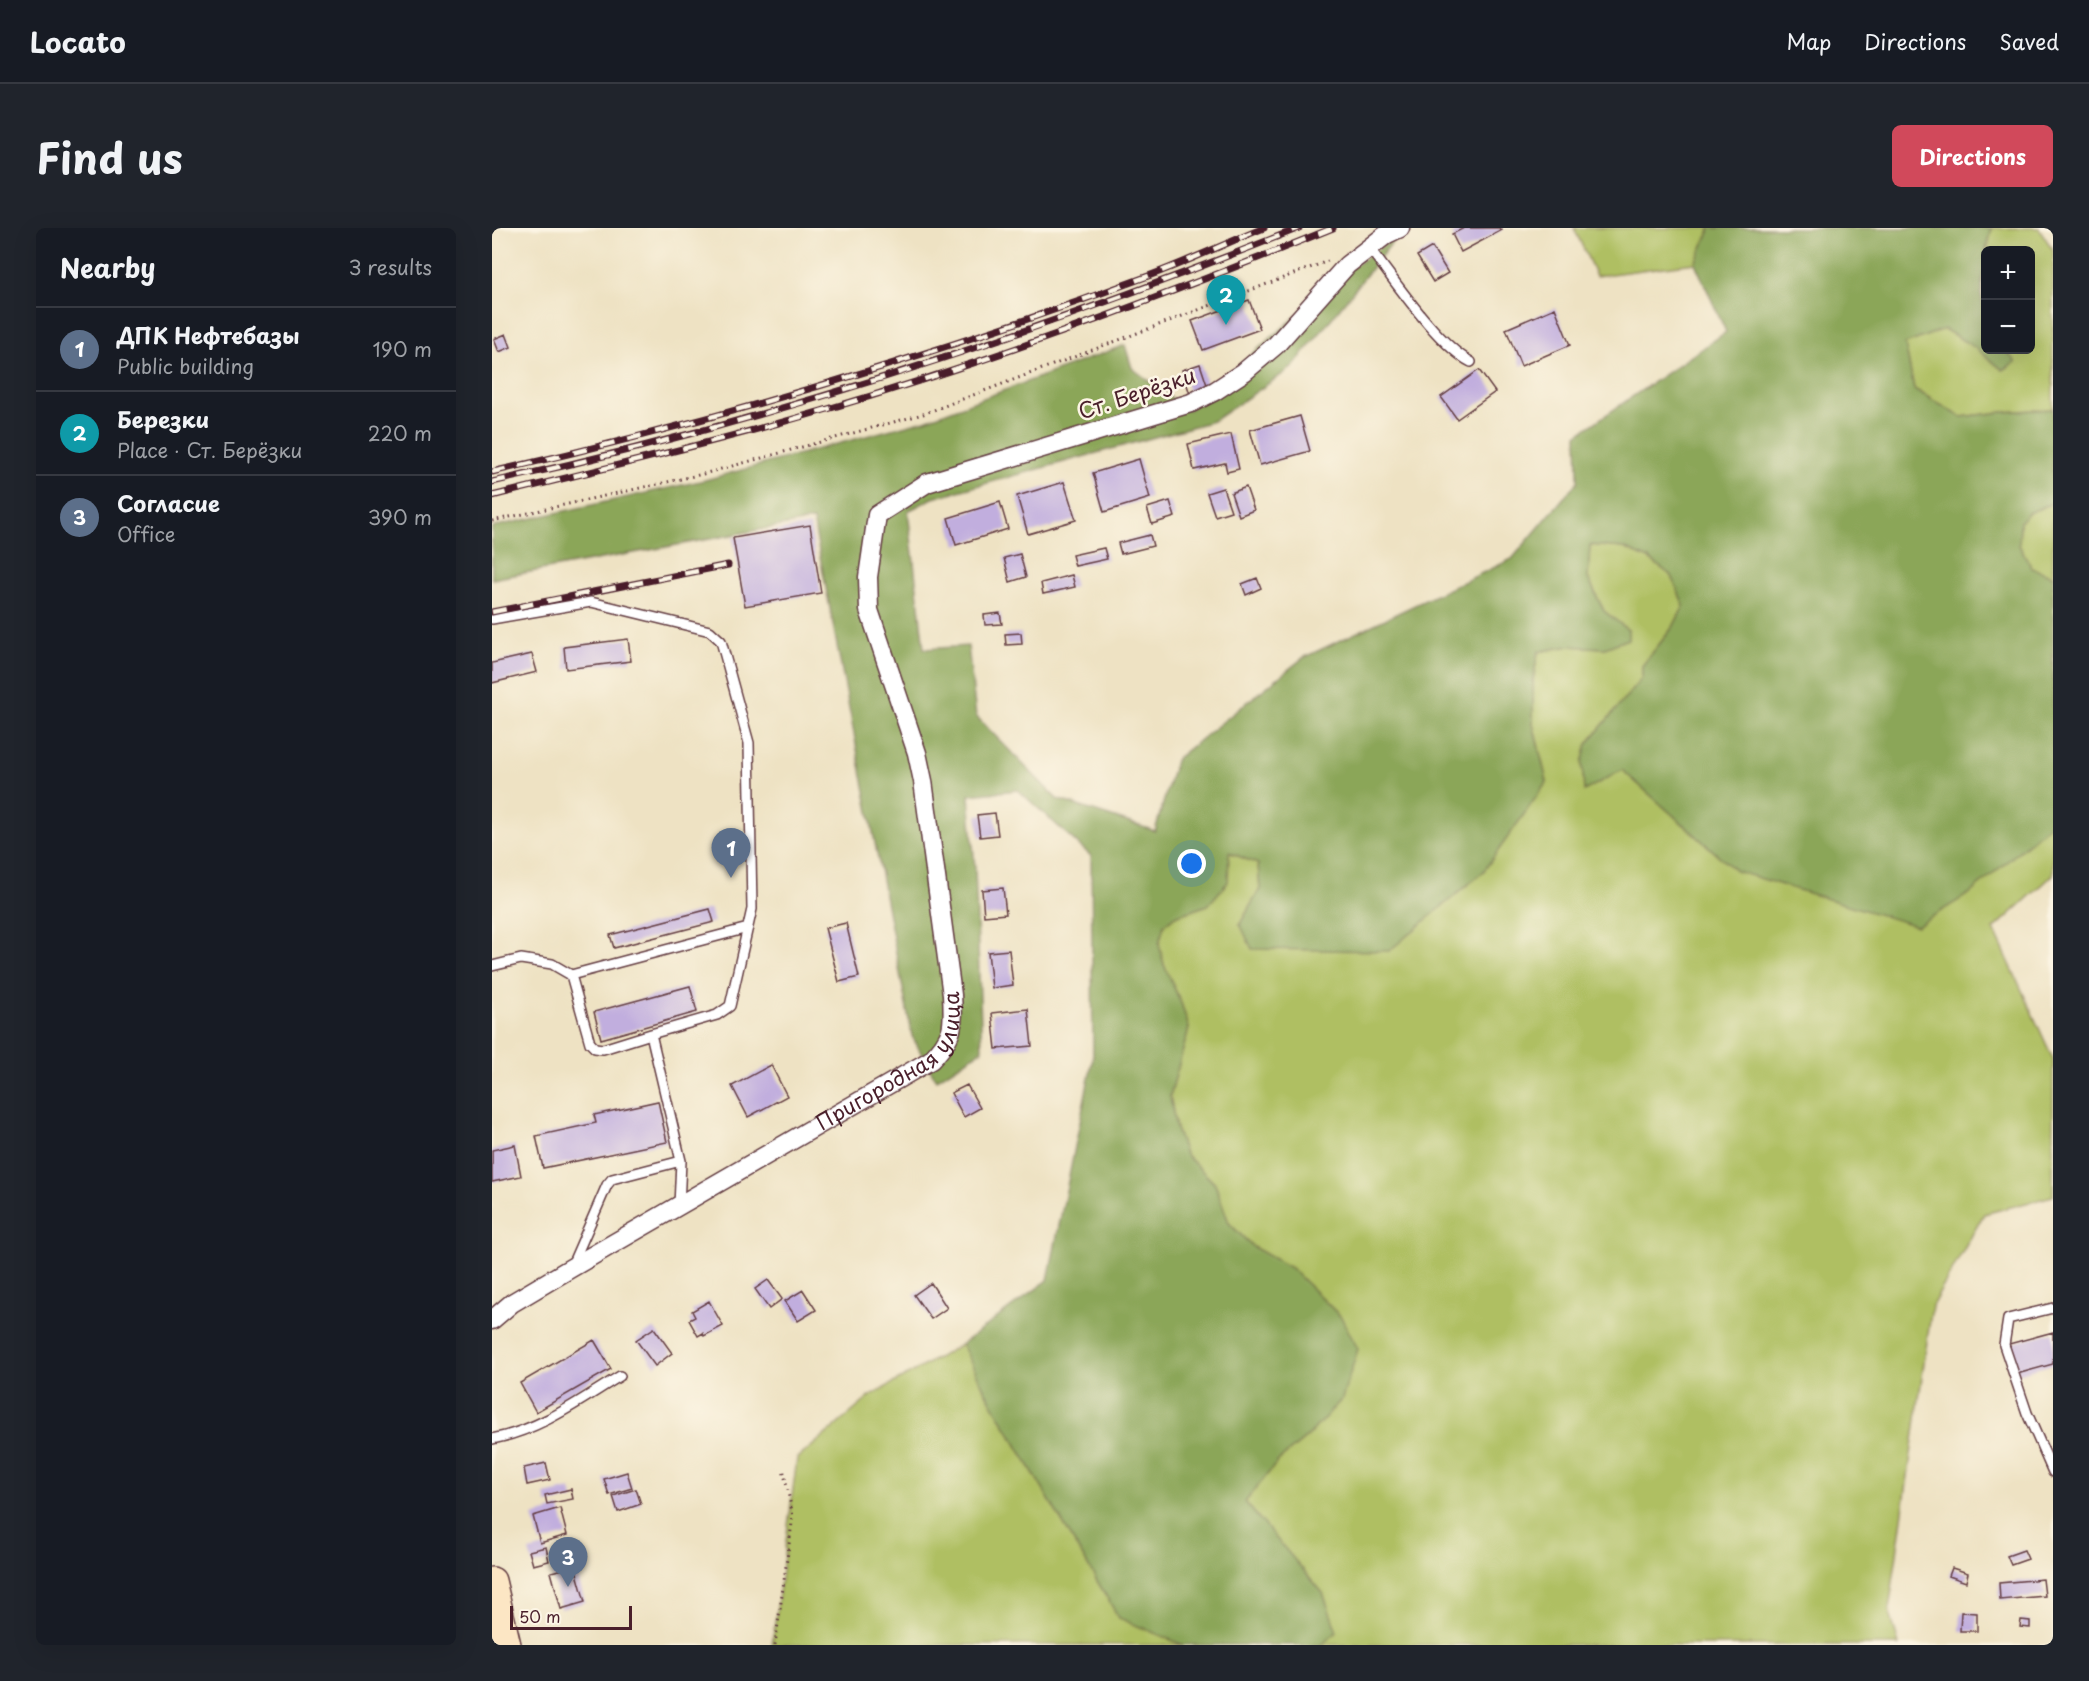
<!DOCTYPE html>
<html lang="en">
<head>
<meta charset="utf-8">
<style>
	body { margin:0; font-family:"Playpen Sans",sans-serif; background:#20242c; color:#f1f3f6 }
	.controls { position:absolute; right:18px; top:18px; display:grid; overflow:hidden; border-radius:9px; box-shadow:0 6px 24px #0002 }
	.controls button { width:54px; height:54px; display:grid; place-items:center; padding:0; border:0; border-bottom:2px solid #363941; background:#171b24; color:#f1f3f6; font:30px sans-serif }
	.scale { position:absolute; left:18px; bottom:15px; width:122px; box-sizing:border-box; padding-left:6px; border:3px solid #4a1f2b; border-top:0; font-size:16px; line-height:21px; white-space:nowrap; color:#4a1f2b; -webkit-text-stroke:4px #fcf5e5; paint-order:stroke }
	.you { position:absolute; left:700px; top:636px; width:21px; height:21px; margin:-15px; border:4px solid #fff; border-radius:50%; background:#1a73e8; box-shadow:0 0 0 9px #1a73e833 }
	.badge { display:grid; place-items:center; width:39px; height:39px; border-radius:50%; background:#d1495b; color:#fff; font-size:20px; font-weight:700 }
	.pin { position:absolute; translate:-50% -50px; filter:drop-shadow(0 2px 3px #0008) }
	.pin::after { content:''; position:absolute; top:32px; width:21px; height:18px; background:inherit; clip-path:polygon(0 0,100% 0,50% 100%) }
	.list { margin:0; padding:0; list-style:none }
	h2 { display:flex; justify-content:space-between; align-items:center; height:78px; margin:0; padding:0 24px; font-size:26px }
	h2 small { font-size:20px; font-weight:400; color:#9ea1a6 }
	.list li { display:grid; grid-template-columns:39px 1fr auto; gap:18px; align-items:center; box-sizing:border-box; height:84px; padding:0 24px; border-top:2px solid #363941 }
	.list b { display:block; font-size:22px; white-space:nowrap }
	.list p { margin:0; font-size:20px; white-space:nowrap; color:#9ea1a6 }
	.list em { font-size:20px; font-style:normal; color:#9ea1a6 }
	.map { position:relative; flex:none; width:1561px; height:1417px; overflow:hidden; border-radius:9px }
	header { display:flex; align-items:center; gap:36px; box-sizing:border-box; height:84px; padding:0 30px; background:#171b24; border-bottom:2px solid #363941 }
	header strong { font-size:28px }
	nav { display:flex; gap:33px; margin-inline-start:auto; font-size:21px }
	.intro { display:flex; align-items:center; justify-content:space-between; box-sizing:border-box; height:144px; padding:0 36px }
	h1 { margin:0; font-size:42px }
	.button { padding:15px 27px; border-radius:9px; background:#d1495b; color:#fff; font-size:21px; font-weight:700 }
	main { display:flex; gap:36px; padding:0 36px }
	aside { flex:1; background:#171b24; border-radius:9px; box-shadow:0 6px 24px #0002 }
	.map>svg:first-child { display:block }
</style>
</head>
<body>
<header>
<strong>Locato</strong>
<nav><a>Map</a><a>Directions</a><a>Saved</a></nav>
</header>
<div class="intro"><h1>Find us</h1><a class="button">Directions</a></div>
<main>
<aside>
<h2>Nearby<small>3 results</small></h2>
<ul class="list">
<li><span class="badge" style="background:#5c6f8a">1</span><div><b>ДПК Нефтебазы</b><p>Public building</p></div><em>190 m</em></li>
<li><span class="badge" style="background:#0f9aa8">2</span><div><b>Березки</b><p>Place · Ст. Берёзки</p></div><em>220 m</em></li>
<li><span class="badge" style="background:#5c6f8a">3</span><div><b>Согласие</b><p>Office</p></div><em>390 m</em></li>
</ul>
</aside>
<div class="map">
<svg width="1561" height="1417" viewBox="0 0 1561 1417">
	<rect width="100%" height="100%" fill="#fcf5e5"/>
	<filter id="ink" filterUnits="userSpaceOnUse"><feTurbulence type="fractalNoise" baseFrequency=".0167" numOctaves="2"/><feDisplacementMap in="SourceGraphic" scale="12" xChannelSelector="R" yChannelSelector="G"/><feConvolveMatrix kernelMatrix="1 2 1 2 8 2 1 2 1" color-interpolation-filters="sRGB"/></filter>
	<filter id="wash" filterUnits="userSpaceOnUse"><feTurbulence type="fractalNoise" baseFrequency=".008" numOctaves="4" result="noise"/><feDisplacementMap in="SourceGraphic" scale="24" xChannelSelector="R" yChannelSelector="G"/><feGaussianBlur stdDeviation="1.35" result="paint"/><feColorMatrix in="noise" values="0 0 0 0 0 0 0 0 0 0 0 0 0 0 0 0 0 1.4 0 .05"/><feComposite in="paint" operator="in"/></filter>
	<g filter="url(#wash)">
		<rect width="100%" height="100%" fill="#eee2c3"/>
		<path fill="#afbf62" stroke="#7c6f46" stroke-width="1.5" d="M1082,0H1219L1203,35L1104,48Z
			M1500,0H1547L1561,22V181L1511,184L1469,189L1422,161L1413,116L1452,101L1484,120L1511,142L1523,134L1513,122H1538V22H1495Z
			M1561,275V348L1540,340L1527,317L1528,294L1536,285Z
			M1098,317L1132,320L1157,331L1180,348L1192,378L1181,399L1150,438V450L1095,516L1130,541L1244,643L1477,666L1561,594V647L1502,701L1561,831V968L1492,986L1440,1078L1397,1382L1407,1417H829L845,1404L784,1311L753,1274L787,1232L816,1208L849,1089L799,1040L761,1019L737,995L723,956L693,926L684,901L678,868L697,800L689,775L672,737L667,716L672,697L683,688L716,677L736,624L766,636L768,661L748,696L1055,554L1041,496V452L1046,424L1077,418L1113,420L1136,402L1112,383L1096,350Z
			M470,1116L493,1163L627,1390L691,1417H280L305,1231L380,1167Z"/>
		<path fill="#8ba658" stroke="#6a6242" stroke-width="1.5" d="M1219,0H1500L1494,22L1489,66L1493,84L1494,122H1513L1524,134L1511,142L1484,120L1452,101L1413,116L1422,161L1469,189L1511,184L1561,181V275L1536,285L1528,294L1527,317L1540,340L1561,348V594L1477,666L1425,698L1244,643L1130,542L1092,563L1090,535L1095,516L1150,450V438L1181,399L1192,378L1180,348L1157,331L1132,320L1098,317L1096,350L1112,383L1136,402V411L1113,420L1077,418L1046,424L1041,452V496L1055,554L991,644L897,723L760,721L748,696L768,661L766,636L737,624L736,654L716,677L683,688L672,697L667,716L672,737L689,775L697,800L678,868L684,901L693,926L723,956L737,995L761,1019L799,1040L849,1089L866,1121L850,1171L816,1208L787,1232L753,1274L831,1365L845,1404L829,1417H691L627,1390L493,1163L470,1116L556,1052L601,830L599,628L526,562L477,567L483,641L490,822L444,852L420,808L321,292L0,351V299L213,252L433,192L633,117L640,140L696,182L859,40L906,7L801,139L721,193L441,270L416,283L432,421L476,418L484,488L565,571L663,603L684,531L811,430L1020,331L1086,253L1085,207L1234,104L1203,35Z"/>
		<g id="blocks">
			<path fill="#c1aede" d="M972,0H1008L1010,2L969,24L960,6Z
				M940,19L956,45L941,54L925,28Z
				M757,72L768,101L711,122L700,93Z
				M1063,80L1078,117L1029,138L1014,101Z
				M14,106L19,119L7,124L2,111Z
				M708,136L717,163L699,169L690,142Z
				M987,142L1003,164L965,191L949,169Z
				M808,188L818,223L768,237L758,202Z
				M739,206L747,241L735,244L733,235L702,242L696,216Z
				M647,231L658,270L612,284L601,245Z
				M572,254L584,292L536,306L525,268Z
				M754,259L762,282L747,288L739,265Z
				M731,260L739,283L723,288L715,265Z
				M678,273L683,289L660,296L655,280Z
				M508,274L516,301L464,317L456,290Z
				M318,297L329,365L253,378L241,310Z
				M658,307L661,318L629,326L626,315Z
				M612,320L615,331L583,338L580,327Z
				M528,326L534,349L518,354L512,330Z
				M580,347L583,359L551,366L549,355Z
				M765,350L769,360L754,367L750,356Z
				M508,385L510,396L493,397L492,387Z
				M529,405L530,416L514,417L513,406Z
				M136,411L139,433L74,441L72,419Z
				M40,426L45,444L0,455V435Z
				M503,585L506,607L488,609L485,587Z
				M511,660L514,686L492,688L490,662Z
				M218,681L222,694L122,720L118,707Z
				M354,695L367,749L347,754L333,700Z
				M517,722L521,757L500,760L496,724Z
				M198,758L205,784L109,811L102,784Z
				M536,781L540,818L504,821L500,785Z
				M279,837L295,868L256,889L240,858Z
				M475,857L488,880L472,889L459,865Z
				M166,873L175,914L51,940L44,908L104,895L102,887Z
				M23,917L29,948L0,954V922Z
				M276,1052L290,1071L277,1081L263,1061Z
				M439,1055L455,1080L439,1091L422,1067Z
				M311,1062L324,1082L306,1093L293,1073Z
				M217,1073L231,1098L212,1108L211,1105L206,1108L197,1092L203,1089L200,1083Z
				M162,1100L180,1125L163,1138L144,1112Z
				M1561,1104V1136L1525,1146L1517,1116Z
				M102,1112L119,1141L44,1184L28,1155Z
				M54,1235L58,1252L35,1257L32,1240Z
				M135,1244L140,1260L117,1267L112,1251Z
				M79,1261L81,1271L55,1276L53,1267Z
				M144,1261L149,1276L126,1284L121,1268Z
				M68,1280L75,1307L48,1315L41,1288Z
				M54,1319L57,1333L41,1337L37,1323Z
				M1532,1322L1536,1331L1519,1337L1515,1328Z
				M83,1338L93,1374L69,1381L59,1344Z
				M1460,1340L1476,1345L1474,1354L1457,1348Z
				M1551,1351L1553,1368L1508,1372L1507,1355Z
				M1469,1384L1485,1385V1403H1468Z
				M1529,1392L1538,1393V1400L1528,1399Z"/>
		</g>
	</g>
	<g filter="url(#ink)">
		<use href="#blocks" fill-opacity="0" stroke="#633c42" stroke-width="1.5"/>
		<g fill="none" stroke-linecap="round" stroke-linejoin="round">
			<defs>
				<path id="lane" d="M878,21C903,53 945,116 979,134
					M0,391L99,374L218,403L229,413L257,515L260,681L238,778L225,787L159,806L189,933L187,978
					M0,738L29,731L60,736L79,747L256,700
					M79,747L98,815L103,820L111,821L159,806
					M80,1037L115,957L120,951L189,933
					M1561,1080L1516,1091L1512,1117L1535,1185L1561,1244
					M0,1211C48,1202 87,1173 128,1148"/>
				<g id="street">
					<path id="s1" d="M0,1092L20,1075L79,1040L439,832C462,808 462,799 460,767L431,553L425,525L377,382L376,349L385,287L435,255L699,175L723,163L752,144L784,117L855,37L895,6L908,0"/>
				</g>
				<path id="secondary" d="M0,1353L15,1417"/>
			</defs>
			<use href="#lane" stroke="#633c42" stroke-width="12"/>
			<use href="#street" stroke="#633c42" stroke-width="21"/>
			<use href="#secondary" stroke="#633c42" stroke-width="30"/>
			<path stroke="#633c42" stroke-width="3" stroke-dasharray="1.5 4.5" stroke-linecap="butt" d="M0,293L211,246L431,186L836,33
				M283,1417L301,1288L291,1240"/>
			<use href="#lane" stroke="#fff" stroke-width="9"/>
			<use href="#street" stroke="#fff" stroke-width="18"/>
			<use href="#secondary" stroke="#fce6c4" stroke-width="27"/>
			<defs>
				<path id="rail" d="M0,244C223,193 444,127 659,47C697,33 734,15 772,0
					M0,254C277,194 545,105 807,0
					M0,268C110,241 220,215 329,183C503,132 673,68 841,0
					M0,384L236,337"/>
			</defs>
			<use href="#rail" stroke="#4a1f2b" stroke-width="7"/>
			<use href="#rail" stroke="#fcf5e5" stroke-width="4.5" stroke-dasharray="14" stroke-linecap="butt"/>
		</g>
	</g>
	<g text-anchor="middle" stroke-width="5" stroke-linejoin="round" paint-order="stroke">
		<g font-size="21" fill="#4a1f2b" stroke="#fcf5e5">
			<text transform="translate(645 166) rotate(-18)" y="7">Ст. Берёзки</text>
			<text dy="7" stroke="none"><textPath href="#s1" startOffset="483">Пригородная улица</textPath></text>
		</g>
	</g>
</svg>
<div class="controls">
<button>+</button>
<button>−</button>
</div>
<div class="scale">50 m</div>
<div class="you"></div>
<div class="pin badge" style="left:239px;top:650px;background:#5c6f8a">1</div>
<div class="pin badge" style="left:734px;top:97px;background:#0f9aa8">2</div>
<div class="pin badge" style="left:76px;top:1359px;background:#5c6f8a">3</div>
</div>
</main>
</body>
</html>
